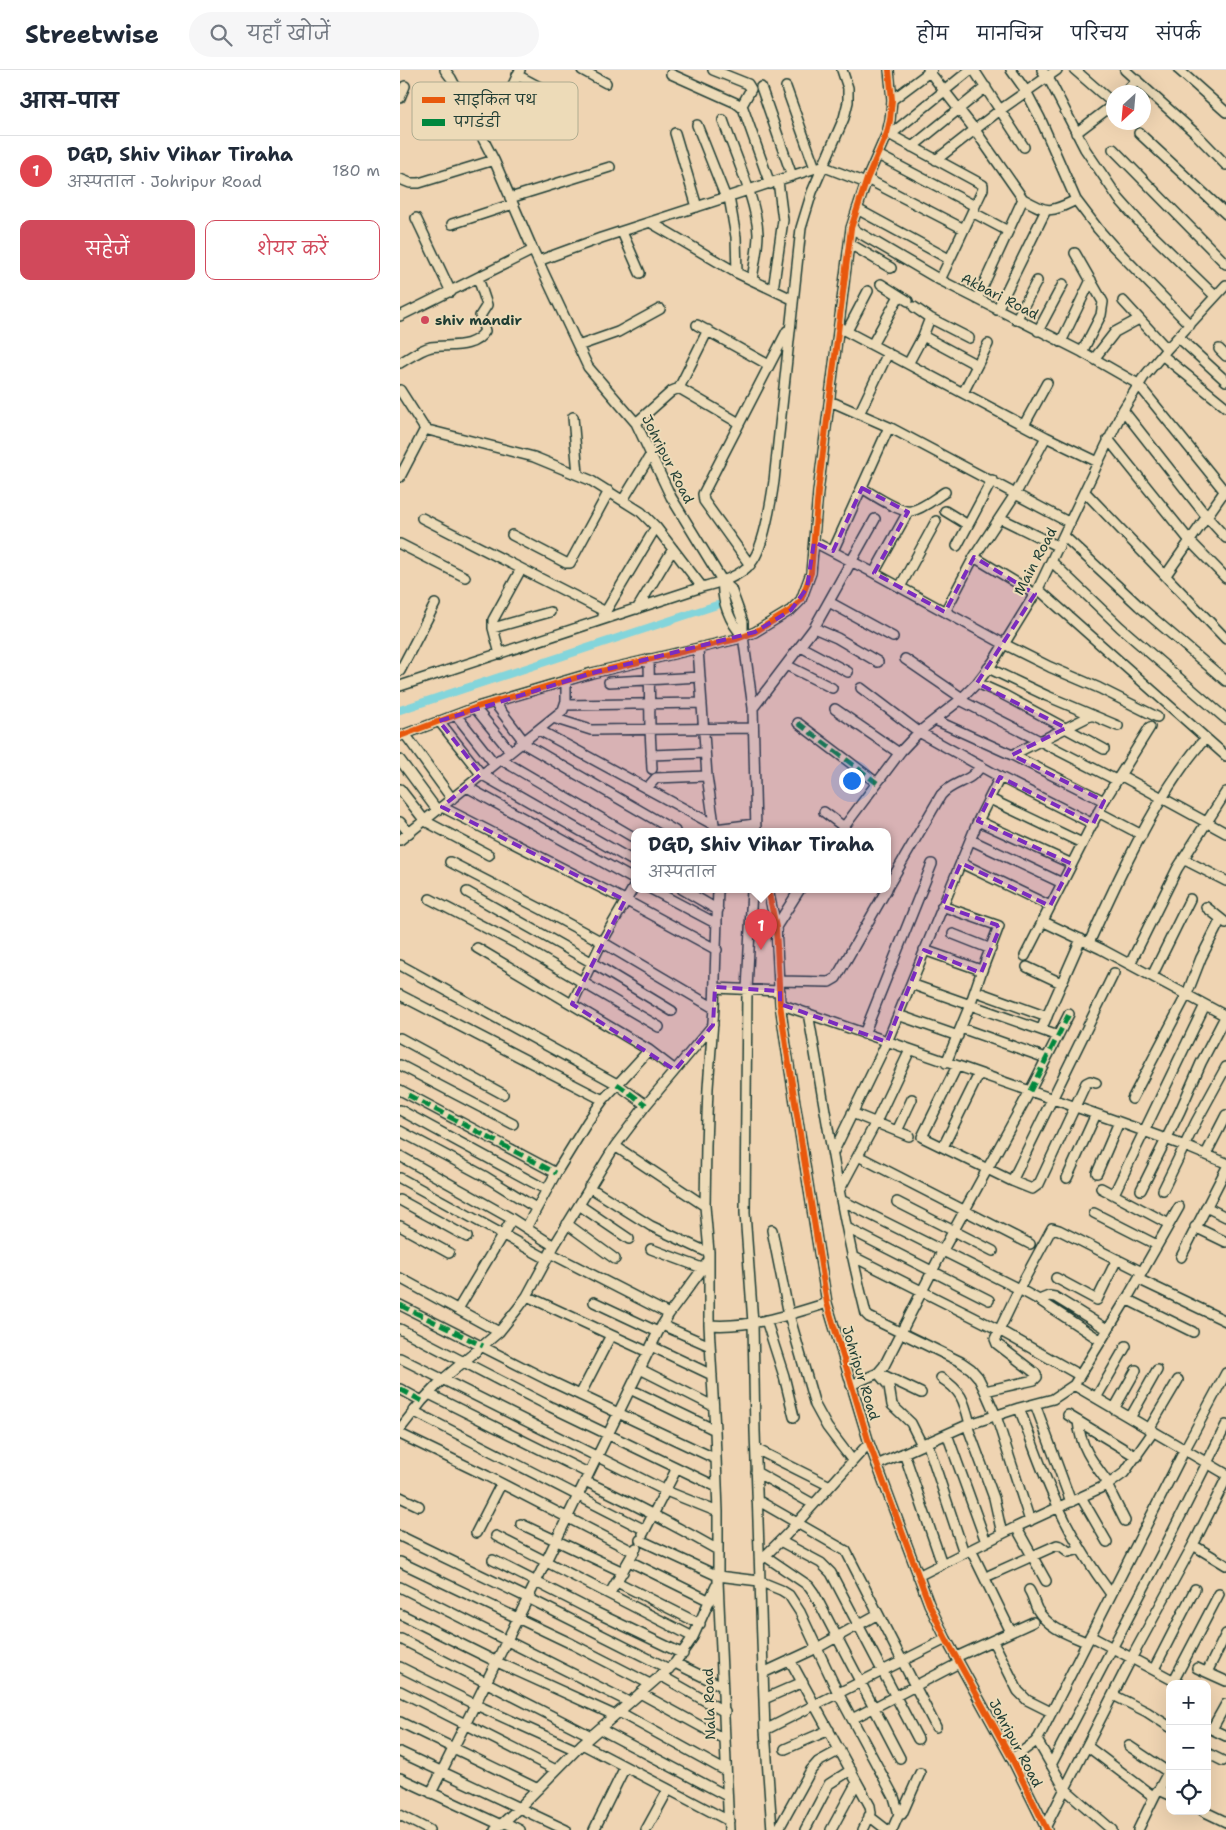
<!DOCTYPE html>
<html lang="hi">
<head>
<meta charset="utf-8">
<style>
	body { margin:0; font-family:"Shantell Sans","Playpen Sans Deva",sans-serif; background:#f6f6f7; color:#1f2937 }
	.controls { position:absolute; right:15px; bottom:15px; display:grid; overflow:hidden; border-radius:10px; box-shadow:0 5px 20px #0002 }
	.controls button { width:45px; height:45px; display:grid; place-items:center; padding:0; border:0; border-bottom:1px solid #e0e1e3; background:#fff; color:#1f2937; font:25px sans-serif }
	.compass { position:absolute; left:706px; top:15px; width:45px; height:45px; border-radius:50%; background:#fff; box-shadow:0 5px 20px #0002; rotate:206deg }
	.you { position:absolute; left:451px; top:710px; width:18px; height:18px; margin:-12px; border:4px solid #fff; border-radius:50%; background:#1a73e8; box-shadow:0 0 0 8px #1a73e833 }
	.badge { display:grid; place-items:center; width:32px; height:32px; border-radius:50%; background:#d1495b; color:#fff; font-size:16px; font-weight:700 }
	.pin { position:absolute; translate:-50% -41px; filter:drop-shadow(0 1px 2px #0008) }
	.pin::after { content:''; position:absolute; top:26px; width:18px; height:15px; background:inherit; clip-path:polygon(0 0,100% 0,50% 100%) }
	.popup { position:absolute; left:231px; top:758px; width:260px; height:65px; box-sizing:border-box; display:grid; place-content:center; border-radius:10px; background:#fff; filter:drop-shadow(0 1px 4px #0005); font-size:16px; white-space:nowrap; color:#747a83 }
	.popup b { font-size:19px; color:#1f2937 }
	.popup::after { content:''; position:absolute; left:50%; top:100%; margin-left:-10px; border:10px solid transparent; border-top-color:#fff }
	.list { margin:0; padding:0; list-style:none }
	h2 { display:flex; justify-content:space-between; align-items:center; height:65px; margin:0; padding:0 20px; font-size:21px }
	h2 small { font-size:16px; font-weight:400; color:#747a83 }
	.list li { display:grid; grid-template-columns:32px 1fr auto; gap:15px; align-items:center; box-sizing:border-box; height:70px; padding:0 20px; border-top:1px solid #e0e1e3 }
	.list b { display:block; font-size:19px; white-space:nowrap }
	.list p { margin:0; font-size:16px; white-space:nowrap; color:#747a83 }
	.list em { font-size:16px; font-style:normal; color:#747a83 }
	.actions { display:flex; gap:10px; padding:15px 20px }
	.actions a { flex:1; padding:11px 0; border:1px solid #d1495b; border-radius:10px; text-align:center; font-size:18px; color:#d1495b }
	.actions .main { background:#d1495b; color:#fff }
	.icon { flex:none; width:28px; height:28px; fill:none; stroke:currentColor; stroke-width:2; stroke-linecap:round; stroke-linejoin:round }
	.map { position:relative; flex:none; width:826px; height:1760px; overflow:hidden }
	header { display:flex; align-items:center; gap:30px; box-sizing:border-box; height:70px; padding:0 25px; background:#fff; border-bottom:1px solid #e0e1e3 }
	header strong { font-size:24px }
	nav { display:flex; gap:28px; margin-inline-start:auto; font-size:18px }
	.search { width:350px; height:45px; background:#f6f6f7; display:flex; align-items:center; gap:12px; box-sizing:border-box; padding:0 18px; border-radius:28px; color:#747a83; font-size:19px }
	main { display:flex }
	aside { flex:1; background:#fff }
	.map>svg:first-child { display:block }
</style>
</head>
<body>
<header>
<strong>Streetwise</strong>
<div class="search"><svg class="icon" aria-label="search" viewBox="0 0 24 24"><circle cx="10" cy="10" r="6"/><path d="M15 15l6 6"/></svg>यहाँ खोजें</div>
<nav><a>होम</a><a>मानचित्र</a><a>परिचय</a><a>संपर्क</a></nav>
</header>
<main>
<aside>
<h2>आस-पास<small></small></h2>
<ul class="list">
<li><span class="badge" style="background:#e0444e">1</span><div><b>DGD, Shiv Vihar Tiraha</b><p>अस्पताल · Johripur Road</p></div><em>180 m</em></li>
</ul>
<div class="actions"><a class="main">सहेजें</a><a>शेयर करें</a></div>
</aside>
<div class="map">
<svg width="826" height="1760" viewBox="0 0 826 1760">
	<rect width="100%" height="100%" fill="#efd4b2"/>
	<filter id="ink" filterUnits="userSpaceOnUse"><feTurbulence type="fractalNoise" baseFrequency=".02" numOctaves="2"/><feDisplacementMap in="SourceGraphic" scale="10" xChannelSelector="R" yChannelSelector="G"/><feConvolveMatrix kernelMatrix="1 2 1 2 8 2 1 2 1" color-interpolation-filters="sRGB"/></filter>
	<g filter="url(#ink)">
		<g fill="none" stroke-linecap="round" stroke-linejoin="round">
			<path stroke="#83d5db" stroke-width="8" d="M0,640L317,535"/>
			<defs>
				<path id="minor" d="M45,0L51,8L94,90L133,180L188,297L236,353L271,427L323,512L331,519L343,552V566L353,638L356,761
					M182,0L206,13
					M313,0L348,14L351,19L341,37
					M528,0L575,60L623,129L577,229
					M574,0L624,77
					M611,0L626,21L640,48L676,130L698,159L713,176L790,255
					M642,0L651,13L685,79L719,129L743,156L815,226
					M675,0L714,34L676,63
					M725,0L795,63L826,95
					M779,0L826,42
					M271,4L336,33L343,38L370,114
					M117,5L166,31
					M361,17L392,106
					M386,17L415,98
					M725,22L737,10
					M0,28L5,16
					M492,30L532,0
					M104,33L134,48
					M323,50C334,82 357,132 358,164C358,179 354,195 352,210
					M297,55L326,128
					M80,63L98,46L120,0
					M275,63L297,137
					M487,63L583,115V119L540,210
					M739,63L826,144
					M490,65L570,0
					M512,77L586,17
					M713,79L826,194
					M478,85L575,136
					M536,90L600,40L657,0
					M0,109L10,113H19L94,90
					M467,109L564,159
					M329,127L336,167L337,203
					M110,128L210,97
					M623,129C649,143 649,143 676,130
					M457,139L549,189
					M572,142L608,161
					M16,148L51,222
					M250,152L337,203L392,229
					M52,154L113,134
					M451,158L540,210L682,282L738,314L826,423
					M222,162L240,203
					M450,174L491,198
					M675,183L703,232L701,245L682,282
					M138,191L201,168L422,96L466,113
					M481,214L508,231
					M373,220L383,150L378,111
					M723,231L767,279
					M514,237L530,248L569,268
					M597,240L646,140
					M0,246L133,180
					M616,250L637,211
					M297,255L369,295
					M440,258L646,367L698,392
					M447,261L468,221
					M638,261L663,214
					M523,266L577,295
					M778,267L826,311
					M661,272L691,210
					M472,275L499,226
					M178,276L218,262L260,239
					M819,279L826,286
					M762,285L826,337
					M694,289L715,262L739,249
					M0,293C9,288 21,279 31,277C49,274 73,280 85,261L80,246L87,235L78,208
					M508,294L523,266L530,248
					M279,318L308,260
					M0,320L23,356L28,360L134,387L190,410L241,442L256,457L302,517
					M563,323L588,274
					M430,331L489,357L670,453
					M723,340L807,447L826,468
					M459,344L488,283
					M173,347L178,404
					M236,353L272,321L279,318L339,353
					M624,355L647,313
					M708,369L790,471L826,508
					M0,407L25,359
					M462,418C472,424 500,443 511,441C523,439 535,428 545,422
					M685,422L826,569
					M223,430L251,384
					M545,441L568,455
					M22,448L206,542
					M600,448L659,477
					M112,465L166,493H170L209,421
					M664,466L739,536L826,611
					M414,472L474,503L604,574L650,597L699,618L757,647
					M0,474L65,507
					M557,476L592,410
					M433,481L489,357
					M574,487L635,524
					M652,492L720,557L826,649
					M350,495L304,431L303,424L387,261
					M474,503L508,442
					M766,505L826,419
					M323,512C321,530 330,553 343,566
					M500,517L536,451
					M638,519L826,686
					M429,532L493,567
					M237,539L273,479
					M545,542L574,487L616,423L646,367
					M203,546L256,457
					M93,558L150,542
					M414,558L437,568L478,592
					M401,577L448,602
					M298,579L307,706L315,761
					M100,584L93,558V550L121,499
					M249,589L250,659L252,699
					M505,589L562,628
					M386,595L432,618
					M588,598L647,626L718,656
					M0,601L35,534
					M209,612L300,607
					M577,613L604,625L704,679
					M0,616L302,517C318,513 340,507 351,493C364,478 371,432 374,411L401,158L412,122L444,48L448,32V18L442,0
					M461,618L519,662L600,707L693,754
					M560,630L716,710
					M94,632L123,670
					M166,635L302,633
					M75,638L110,681
					M353,638L414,558L475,449
					M435,639L499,683
					M56,645L94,693
					M153,648L191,660L353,658
					M535,650L612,685L704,731
					M39,651L81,704L235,792
					M398,653L477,713
					M139,660L314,755
					M5,664L52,729
					M0,666L77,637L192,603L337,569L355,562L391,540L401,530L411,503L418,422L451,158L467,109L487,63L490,50L492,30L489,0
					M121,672L275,761
					M251,685L305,683
					M612,685L692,645
					M100,689L235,768
					M0,690L37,740
					M720,705L826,763
					M67,717L235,810
					M247,718L256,708L307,706
					M0,719L25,751L89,785
					M590,729L682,773
					M42,737L225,830L317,880
					M424,742L444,757
					M698,742L742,765
					M578,751L672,794
					M0,752L9,763
					M315,759L355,754
					M441,761L501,681L519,662L560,630L577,613L593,592L638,519L723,340L743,308L767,279L826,215
					M0,770L163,640L166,631V611
					M571,770L662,813
					M783,789L826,811
					M50,792L141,839L202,872L314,938
					M561,793L650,836
					M487,818L541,725C553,711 570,713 581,696
					M251,819L317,854
					M282,819L318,840
					M318,819L314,938L308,1018L306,1075L305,1136L309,1182V1255L315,1360L318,1442V1511L329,1760
					M352,819L347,920L345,1143L353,1253L355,1361L365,1660L372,1760
					M368,819L376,857L380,934L386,976L427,1233L469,1373L529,1534L546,1569L612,1689L647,1760
					M67,822L191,892L272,941
					M30,829L117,874L259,957
					M542,836L599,856L581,903
					M806,837L826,853
					M642,851L701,879L826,946
					M376,857L400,819
					M553,864L591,879
					M689,873C713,820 738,766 769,717C781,699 791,683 806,668
					M77,878L249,980L275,1000
					M524,880L578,899L581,903L570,935L546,993
					M625,886L704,731L750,657
					M730,894L777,799L826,722
					M0,895L217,1014L246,1035
					M627,897L661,913
					M752,906L790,829
					M379,911L429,912L436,908L487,819
					M511,914L658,966
					M315,918L380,921
					M575,921L647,947
					M0,925L203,1030
					M172,934L202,872L235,815
					M380,934L719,1052L785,1076L826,1093
					M408,943C426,1044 441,1145 466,1244L469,1247L561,1292L571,1299L578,1307L585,1321L596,1346L630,1451
					M498,945L558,966
					M561,958L646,988
					M641,960L681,869
					M464,964L532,794
					M0,968L103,1024
					M0,995L113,1054
					M557,996L522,1067L612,1111L632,1119L639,1114L686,1013L690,1011L696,1013
					M0,1020L156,1103
					M732,1029L787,924L801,888L821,849
					M0,1040L147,1120
					M452,1043L509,1066
					M0,1061L86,1107L136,1138
					M497,1061L512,1029
					M215,1076L305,1136
					M543,1077L579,1004
					M433,1083L487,972L578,751L600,707
					M806,1084L826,1045
					M0,1086L112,1149L154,1176
					M458,1086L630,1174
					M697,1103L719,1052
					M0,1108L147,1189
					M667,1108L696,1044
					M612,1111L714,903
					M189,1117L251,1156L309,1183
					M701,1118L769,1154
					M741,1120L780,1041L801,993L826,945
					M763,1120L796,1052L826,997
					M439,1121L476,1052L510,980
					M714,1124L805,935
					M0,1130L67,1167
					M441,1130L619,1219L639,1230L700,1270
					M497,1132L593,1181
					M179,1135L229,1169
					M806,1137L826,1147
					M694,1143L757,1175
					M167,1154L215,1189
					M0,1156L49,1183
					M795,1157L826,1172
					M126,1158L156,1103L188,1051L203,1030L249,980
					M447,1158L589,1230
					M372,1160L389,1245L415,1335L427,1357L452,1390
					M251,1179L302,1198
					M150,1183L269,1244
					M452,1186L599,1260L679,1305
					M781,1187L826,1099
					M0,1208L99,1262
					M656,1208L697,1230L717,1189
					M738,1209L826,1251
					M127,1226L211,1265
					M726,1229L793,1262
					M639,1230L649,1226L655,1227L707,1259
					M194,1232L258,1262
					M0,1235L146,1309L316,1389
					M58,1239L112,1149
					M366,1250L384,1306L394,1347
					M262,1255L310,1276
					M309,1255C350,1258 389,1245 427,1233
					M0,1259L151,1337L317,1417
					M251,1276L312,1305
					M0,1288L266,1421L318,1442
					M240,1299L313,1336
					M478,1303L489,1316L492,1335L511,1353L522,1375
					M481,1304L521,1323
					M541,1308C562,1321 564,1331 570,1354
					M451,1315L478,1303L484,1296L543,1180L630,1021L669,944
					M674,1315L826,1404
					M0,1319L22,1331
					M230,1319L315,1360
					M585,1321L634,1310L637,1307L635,1303L597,1274L595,1269L619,1219L652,1158L659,1160L742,1202
					M29,1324L188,1403
					M180,1325L211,1265L248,1282
					M696,1328L726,1276
					M635,1334L671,1432
					M619,1338C632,1371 643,1406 659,1438C673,1469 691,1497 711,1524
					M714,1339L736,1300
					M13,1341L245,1460
					M668,1345L737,1387
					M730,1348L757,1300
					M678,1351C680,1377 694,1394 709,1414
					M567,1355L594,1428L602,1464
					M0,1359L22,1331L42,1310L99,1262L119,1237L127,1226L154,1176L215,1076L246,1035L313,955
					M749,1359L778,1310
					M0,1364L87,1406L234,1482
					M547,1364L586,1472
					M527,1372L564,1483
					M356,1379L430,1416
					M504,1383L542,1494
					M477,1395L567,1355L619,1338L653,1329L674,1315L729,1225L779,1137
					M356,1402L413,1434
					M185,1411C230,1432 274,1455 318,1480
					M707,1415L725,1451
					M0,1427L19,1436
					M681,1427L707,1472
					M357,1430L446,1481L536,1657
					M121,1454L223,1502
					M616,1457L646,1511
					M76,1463L101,1414
					M243,1464L277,1398
					M0,1466L128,1528L269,1599
					M96,1466L293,1567
					M240,1470L318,1506L359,1511L381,1520L389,1525L400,1542L438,1623L494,1727L499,1744
					M380,1471L421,1493L431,1503L518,1669
					M793,1475L826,1495
					M571,1480L611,1562
					M365,1486L409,1516L414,1523L500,1688
					M362,1489L387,1464L469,1373
					M93,1490L193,1541L283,1584
					M229,1491L310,1531
					M0,1492L172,1574L250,1614
					M590,1505L657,1475L661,1476L669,1482L681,1479
					M518,1506L616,1457L709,1414L724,1403L753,1362
					M217,1512L300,1554
					M0,1517L229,1632
					M629,1520C633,1526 634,1533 637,1539C648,1558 667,1564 686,1572
					M210,1523L236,1478
					M0,1544L97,1592L214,1645
					M690,1566L780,1614
					M1,1569L191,1666
					M593,1571L618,1621L627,1630L651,1642
					M556,1587L633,1552
					M390,1590L470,1736L471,1743L463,1760
					M275,1593L322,1616
					M0,1597L74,1634L176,1680
					M797,1598L826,1611
					M754,1599L795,1519
					M807,1602L826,1564
					M363,1603L417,1578L478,1544
					M260,1605L325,1642
					M774,1610L819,1524
					M0,1621L156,1700
					M240,1623L324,1669
					M713,1625L747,1642L770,1657
					M364,1629L403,1612
					M219,1642L326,1701
					M452,1649L559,1593
					M0,1652L138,1719
					M807,1657L826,1666
					M200,1659L327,1726
					M812,1659L826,1634
					M365,1660L546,1569
					M637,1670L665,1719L712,1760
					M182,1674L329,1751
					M687,1676L754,1727
					M729,1676L768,1702
					M385,1679L429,1660
					M0,1682L166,1760
					M807,1683L823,1691
					M612,1689L635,1672L639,1667L784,1381L826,1303
					M651,1695L762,1483L826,1355
					M0,1708L101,1755
					M758,1721L770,1699
					M31,1723L128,1528L258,1262L269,1244L309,1190
					M803,1741L826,1752
					M0,1745L29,1760
					M469,1746L487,1760
					M104,1752L120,1760
					M645,1758L732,1587L793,1475L826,1409
					M95,1760L119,1738L182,1674L275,1593L293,1567L316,1516
					M194,1760L225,1697
					M246,1760L268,1720
					M378,1760L411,1700L418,1692L440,1680
					M405,1760L429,1714L451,1700
					M431,1760L457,1712
					M492,1760L499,1744H502L520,1703
					M738,1760L757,1721H761L770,1725"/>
			</defs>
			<use href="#minor" stroke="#1f3d34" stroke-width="12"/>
			<use href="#minor" stroke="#eddbb8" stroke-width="9"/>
			<path stroke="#00873e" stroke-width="5" stroke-dasharray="10 5" stroke-linecap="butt" d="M398,653L477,713
				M217,1014L246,1035
				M630,1021L669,944
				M8,1025L156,1103
				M0,1235L83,1276
				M0,1319L22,1331"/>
			<defs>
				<path id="cycleway" d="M0,666L77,637L192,603L337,569L355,562L391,540L401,530L411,503L418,422L451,158L467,109L487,63L490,50L492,30L489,0
					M368,819L376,857L380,934L386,976L427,1233L469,1373L529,1534L546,1569L612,1689L647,1760"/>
			</defs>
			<use href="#cycleway" stroke="#eddbb8" stroke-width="9"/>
			<use href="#cycleway" stroke="#e8590c" stroke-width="6"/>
		</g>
	</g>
	<path fill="#7b2cbf" fill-opacity="0.2" stroke="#7b2cbf" stroke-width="4" stroke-dasharray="10 6" stroke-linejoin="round" d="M462,418L508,442L474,503L545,542L574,487L635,524L577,613L666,658L612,685L704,731L693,754L600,707L578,751L672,794L650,836L561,793L542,836L597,855L599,860L581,903L524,880L487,972L380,934V921L315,917L313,955L275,1000L172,934L225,830L42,737L81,704L39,651L192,603L355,562L391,540L407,518L414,472L433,481Z"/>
	<circle fill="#d1495b" stroke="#eddbb8" stroke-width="2" cx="25" cy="250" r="5"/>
	<g text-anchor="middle" stroke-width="4" stroke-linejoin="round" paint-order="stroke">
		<g font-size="14" fill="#1f3d34" stroke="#eddbb8">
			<text transform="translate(600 226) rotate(27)" y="5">Akbari Road</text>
			<text transform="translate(268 389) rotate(63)" y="5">Johripur Road</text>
			<text transform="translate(635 491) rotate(-62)" y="5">Main Road</text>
			<text transform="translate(461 1303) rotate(73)" y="5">Johripur Road</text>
			<text transform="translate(309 1634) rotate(-92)" y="5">Nala Road</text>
			<text transform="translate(616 1673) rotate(62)" y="5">Johripur Road</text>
		</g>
		<g font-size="14" font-weight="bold" fill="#1f3d34" stroke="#eddbb8" text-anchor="start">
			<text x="35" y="255">shiv mandir</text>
		</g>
	</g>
	<rect x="12" y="12" width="166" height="58" rx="8" fill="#eddbb8" stroke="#afac90" stroke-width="1"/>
	<rect x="22" y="27" width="23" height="6" fill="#e8590c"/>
	<rect x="22" y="49" width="23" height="7" fill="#00873e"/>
	<g font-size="14" fill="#1f3d34">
		<text x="54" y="35">साइकिल पथ</text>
		<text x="54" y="57">पगडंडी</text>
	</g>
</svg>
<div class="controls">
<button>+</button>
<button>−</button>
<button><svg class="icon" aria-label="locate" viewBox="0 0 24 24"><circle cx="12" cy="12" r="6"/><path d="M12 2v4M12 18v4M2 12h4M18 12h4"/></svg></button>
</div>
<svg class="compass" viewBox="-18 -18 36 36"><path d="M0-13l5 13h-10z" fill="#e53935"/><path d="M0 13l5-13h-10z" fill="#747a83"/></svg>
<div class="you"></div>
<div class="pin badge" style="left:361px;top:880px;background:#e0444e">1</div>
<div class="popup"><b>DGD, Shiv Vihar Tiraha</b>अस्पताल</div>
</div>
</main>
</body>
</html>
